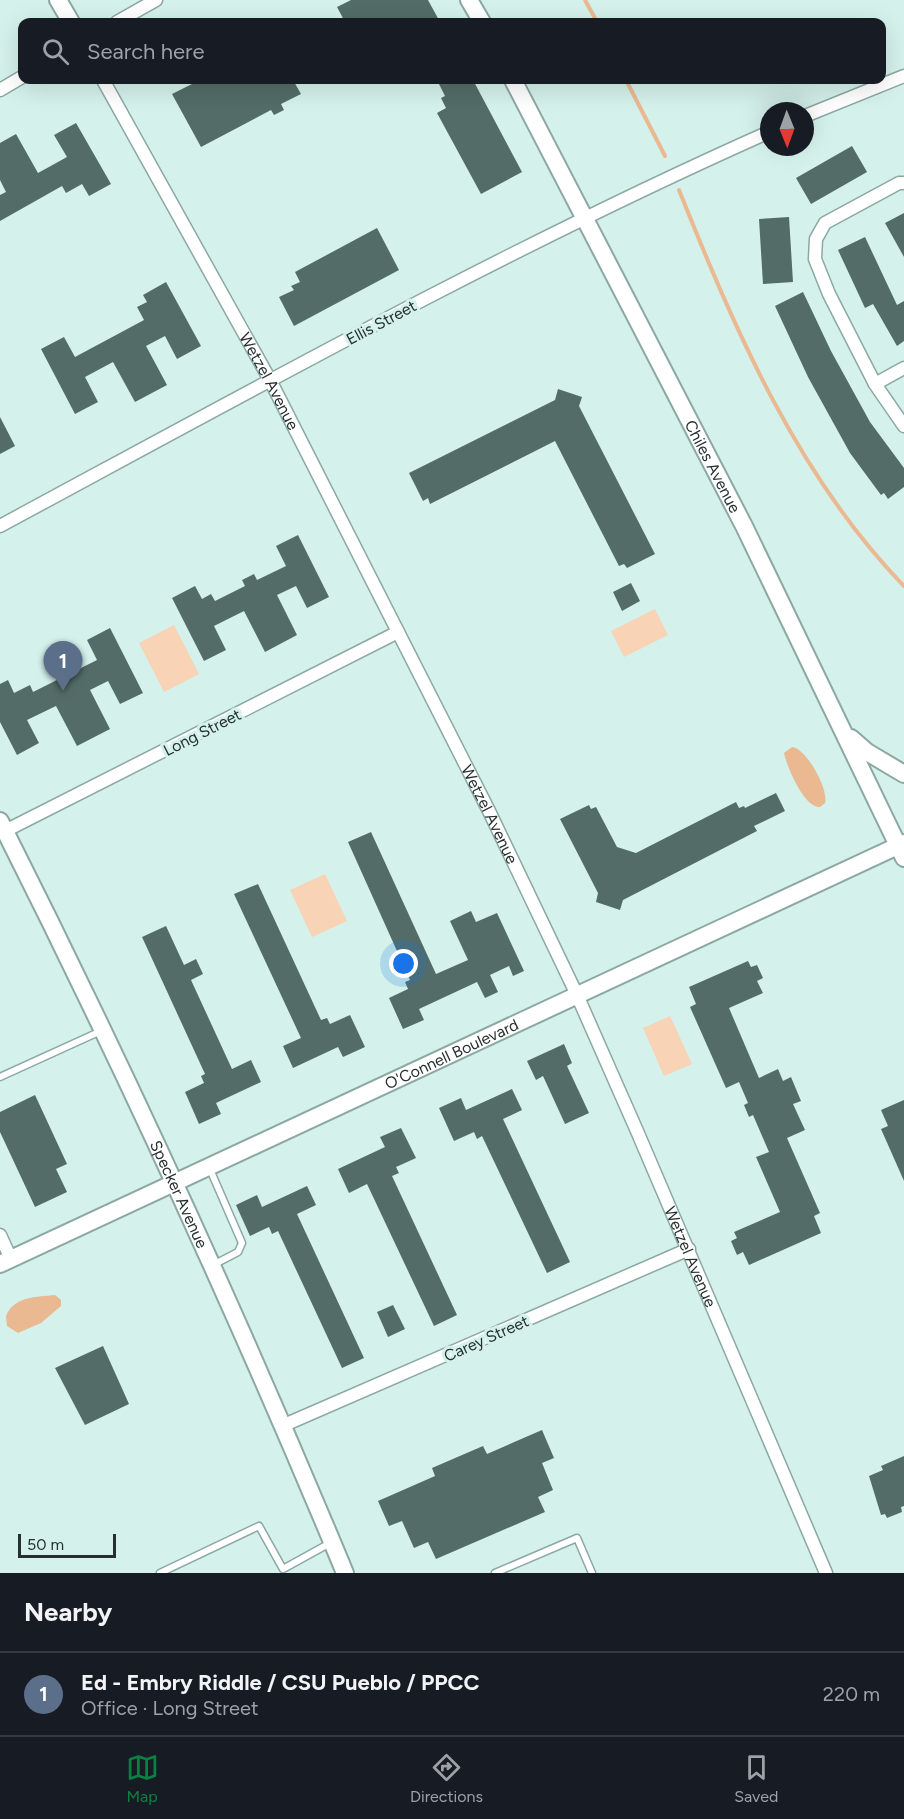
<!DOCTYPE html>
<html lang="en">
<head>
<meta charset="utf-8">
<style>
	body { margin:0; font-family:Figtree,sans-serif; background:#20242c; color:#f1f3f6 }
	.compass { position:absolute; left:760px; top:102px; width:54px; height:54px; border-radius:50%; background:#171b24; box-shadow:0 6px 24px #0002; rotate:179deg }
	.scale { position:absolute; left:18px; bottom:15px; width:98px; box-sizing:border-box; padding-left:6px; border:3px solid #26312f; border-top:0; font-size:16px; line-height:21px; white-space:nowrap; color:#26312f; -webkit-text-stroke:4px #d4f1eb; paint-order:stroke }
	.you { position:absolute; left:404px; top:964px; width:21px; height:21px; margin:-15px; border:4px solid #fff; border-radius:50%; background:#1a73e8; box-shadow:0 0 0 9px #1a73e833 }
	.badge { display:grid; place-items:center; width:39px; height:39px; border-radius:50%; background:#0b8043; color:#fff; font-size:20px; font-weight:700 }
	.pin { position:absolute; translate:-50% -50px; filter:drop-shadow(0 2px 3px #0008) }
	.pin::after { content:''; position:absolute; top:32px; width:21px; height:18px; background:inherit; clip-path:polygon(0 0,100% 0,50% 100%) }
	.list { margin:0; padding:0; list-style:none }
	h2 { display:flex; justify-content:space-between; align-items:center; height:78px; margin:0; padding:0 24px; font-size:26px }
	h2 small { font-size:20px; font-weight:400; color:#9ea1a6 }
	.list li { display:grid; grid-template-columns:39px 1fr auto; gap:18px; align-items:center; box-sizing:border-box; height:84px; padding:0 24px; border-top:2px solid #363941 }
	.list b { display:block; font-size:22px; white-space:nowrap }
	.list p { margin:0; font-size:20px; white-space:nowrap; color:#9ea1a6 }
	.list em { font-size:20px; font-style:normal; color:#9ea1a6 }
	.icon { flex:none; width:33px; height:33px; fill:none; stroke:currentColor; stroke-width:2; stroke-linecap:round; stroke-linejoin:round }
	.map { position:relative; flex:none; width:904px; height:1573px; overflow:hidden }
	.search { position:absolute; background:#171b24; box-shadow:0 6px 24px #0002; left:18px; right:18px; top:18px; height:66px; display:flex; align-items:center; gap:15px; box-sizing:border-box; padding:0 21px; border-radius:12px; color:#9ea1a6; font-size:22px }
	.sheet { height:162px; background:#171b24 }
	nav { display:flex; justify-content:space-around; align-items:center; box-sizing:border-box; height:84px; border-top:2px solid #363941; background:#171b24; font-size:16px; color:#9ea1a6 }
	nav a { display:grid; justify-items:center; gap:3px }
	nav .on { color:#0b8043 }
	.map>svg:first-child { display:block }
</style>
</head>
<body>
<div class="map">
<svg width="904" height="1573" viewBox="0 0 904 1573">
	<rect width="100%" height="100%" fill="#d4f1eb"/>
	<path fill="#f8d3b6" d="M655,609L668,635L624,657L611,631Z
		M174,625L199,674L164,692L139,643Z
		M325,874L347,921L312,937L290,890Z
		M670,1016L692,1064L664,1076L643,1028Z"/>
	<path fill="#eab991" d="M792,747C806,748 829,789 825,803L820,807C804,808 787,767 784,753Z
		M55,1295L61,1300V1306L41,1323L18,1333L7,1326L6,1316C14,1296 37,1297 55,1295Z"/>
	<g fill="none" stroke-linecap="round" stroke-linejoin="round">
		<path stroke="#eab991" stroke-width="4" d="M585,0L597,22
			M626,80L665,156
			M679,190C735,330 798,477 904,586"/>
	</g>
	<path fill="#536c67" d="M351,0H428L440,22H345L337,7Z
		M200,80H293L301,94L281,104L284,110L274,115L271,110L201,147L172,94Z
		M443,80H473L522,172L481,194L437,113L446,108L441,98L445,96L438,82Z
		M76,123L111,184L89,196L82,184L66,193L62,186L0,221V195L6,192L0,180V143L16,134L38,173L67,157L54,135Z
		M852,146L867,172L811,204L796,178Z
		M904,213V257L885,223Z
		M789,217L793,282L763,284L759,219Z
		M377,228L399,270L294,326L279,297L294,290L291,286L300,282L295,272Z
		M865,237L897,305L904,301V341L897,346L873,304L865,308L838,250Z
		M166,282L201,346L177,359L165,336L146,346L167,385L135,402L113,362L85,377L98,402L75,414L41,349L64,337L75,357L144,320L137,307L147,302L143,295Z
		M803,292L831,351L870,422L904,468V487L888,499L884,493L881,495L850,453L808,377L775,306Z
		M558,389L582,397L579,406L655,554L627,568L624,564L619,566L555,441L430,504L428,498L423,501L409,473L555,400Z
		M0,417L15,446L0,454Z
		M298,535L329,597L307,608L296,586L277,595L297,635L265,652L244,611L214,626L226,650L204,661L172,598L195,586L202,599L211,594L215,601L245,586L242,580L254,574L257,580L286,566L276,546Z
		M631,583L640,601L622,611L613,592Z
		M110,628L143,693L120,704L108,681L90,690L110,729L77,746L56,706L27,720L39,743L17,755L0,722V684L8,680L14,693L30,685L33,692L97,660L87,640Z
		M776,793L785,811L754,826L757,831L623,900L620,910L596,902L598,893L560,819L589,805L591,809L596,807L617,847L636,853L736,802L739,808L744,806L745,808Z
		M371,832L436,974L468,960L450,921L471,911L476,922L497,913L524,971L513,976L509,966L490,975L498,992L485,998L477,982L419,1009L424,1020L403,1029L389,998L408,989L405,982L410,980L348,842Z
		M258,884L321,1020L327,1018L330,1024L350,1015L365,1047L343,1057L338,1047L293,1068L283,1046L301,1038L234,894Z
		M166,926L184,965L196,959L203,974L191,980L232,1069L251,1060L261,1082L216,1103L221,1114L199,1124L185,1092L204,1083L201,1076L205,1074L142,937Z
		M748,961L751,967L757,965L763,978L757,981L763,993L729,1008L759,1078L778,1069L783,1081L791,1077L801,1101L793,1104L805,1130L787,1138L820,1213L814,1216L821,1233L749,1265L743,1252L737,1255L731,1241L737,1238L734,1232L780,1212L756,1157L769,1152L753,1115L749,1117L744,1105L748,1103L739,1082L726,1088L690,1007L696,1004L689,987Z
		M564,1044L572,1063L567,1066L589,1113L565,1124L543,1076L536,1080L527,1061Z
		M512,1089L522,1110L503,1119L570,1262L547,1273L482,1136L477,1139L474,1132L454,1141L439,1108L461,1098L466,1110Z
		M35,1095L67,1164L56,1169L67,1192L35,1207L0,1132V1112Z
		M904,1100V1181L881,1129L888,1126L881,1110Z
		M401,1128L416,1158L396,1167L399,1173L392,1176L457,1315L434,1326L367,1184L349,1193L338,1169L385,1147L380,1137Z
		M307,1186L316,1205L297,1214L364,1358L342,1368L278,1231L272,1234L269,1227L250,1236L236,1205L257,1195L262,1207Z
		M393,1305L405,1329L388,1337L377,1312Z
		M103,1346L129,1404L85,1425L55,1368Z
		M542,1430L554,1458L542,1463L553,1490L538,1497L545,1512L436,1559L428,1542L414,1548L402,1521L389,1526L378,1501L435,1476L432,1468L483,1446L487,1454Z
		M904,1456V1506L901,1507L902,1512L887,1518L885,1514L881,1515L869,1476L883,1470L881,1466Z"/>
	<g fill="none" stroke-linecap="round" stroke-linejoin="round">
		<defs>
			<path id="lane" d="M0,1077L101,1031
				M209,1167L242,1243L238,1252L213,1265
				M160,1573L259,1526L283,1569L332,1542
				M495,1573L577,1538L592,1573"/>
			<g id="street">
				<path d="M117,22L156,0"/>
				<path id="s1" d="M103,80L270,380L489,811L577,995L637,1131L826,1573"/>
				<path d="M0,90L22,77"/>
				<path d="M805,116L904,76"/>
				<path d="M904,183H899L825,223L816,239L815,259L829,294L875,384L904,426"/>
				<path d="M875,384L904,368"/>
				<path d="M0,526C254,389 506,249 769,132"/>
				<path d="M5,831L398,632"/>
				<path d="M0,1235L11,1259"/>
				<path d="M282,1426L689,1249"/>
			</g>
			<g id="secondary">
				<path d="M58,0L71,22"/>
				<path d="M469,0L482,22"/>
				<path id="s2" d="M513,80L744,526L904,858"/>
				<path d="M851,738L867,752L904,774"/>
				<path id="s3" d="M0,821C124,1067 239,1318 345,1573"/>
				<path id="s4" d="M0,1264L904,843"/>
			</g>
		</defs>
		<use href="#lane" stroke="#8ca8a2" stroke-width="9"/>
		<use href="#street" stroke="#8ca8a2" stroke-width="15"/>
		<use href="#secondary" stroke="#8ca8a2" stroke-width="20"/>
		<use href="#lane" stroke="#fff" stroke-width="6"/>
		<use href="#street" stroke="#fff" stroke-width="12"/>
		<use href="#secondary" stroke="#fff" stroke-width="16"/>
	</g>
	<g text-anchor="middle" stroke-width="6" stroke-linejoin="round" paint-order="stroke">
		<g font-size="16" fill="#26312f" stroke="#d4f1eb">
			<text transform="translate(381 322) rotate(-28)" y="6">Ellis Street</text>
			<text dy="6" stroke="none"><textPath href="#s1" startOffset="344">Wetzel Avenue</textPath></text>
			<text dy="6" stroke="none"><textPath href="#s2" startOffset="435">Chiles Avenue</textPath></text>
			<text transform="translate(202 732) rotate(-27)" y="6">Long Street</text>
			<text dy="6" stroke="none"><textPath href="#s1" startOffset="830">Wetzel Avenue</textPath></text>
			<text dy="6" stroke="none"><textPath href="#s4" startOffset="498">O'Connell Boulevard</textPath></text>
			<text dy="6" stroke="none"><textPath href="#s3" startOffset="414">Specker Avenue</textPath></text>
			<text dy="6" stroke="none"><textPath href="#s1" startOffset="1316">Wetzel Avenue</textPath></text>
			<text transform="translate(486 1338) rotate(-24)" y="6">Carey Street</text>
		</g>
	</g>
</svg>
<svg class="compass" viewBox="-18 -18 36 36"><path d="M0-13l5 13h-10z" fill="#e53935"/><path d="M0 13l5-13h-10z" fill="#9ea1a6"/></svg>
<div class="scale">50 m</div>
<div class="you"></div>
<div class="pin badge" style="left:63px;top:691px;background:#5c6f8a">1</div>
<div class="search"><svg class="icon" aria-label="search" viewBox="0 0 24 24"><circle cx="10" cy="10" r="6"/><path d="M15 15l6 6"/></svg>Search here</div>
</div>
<section class="sheet">
<h2>Nearby<small></small></h2>
<ul class="list">
<li><span class="badge" style="background:#5c6f8a">1</span><div><b>Ed - Embry Riddle / CSU Pueblo / PPCC</b><p>Office · Long Street</p></div><em>220 m</em></li>
</ul>
</section>
<nav>
<a class="on"><svg class="icon" aria-label="map" viewBox="0 0 24 24"><path d="M3 6l6-2 6 2 6-2v14l-6 2-6-2-6 2zM9 4v14M15 6v14"/></svg>Map</a>
<a><svg class="icon" aria-label="directions" viewBox="0 0 24 24"><path d="M12 3l9 9-9 9-9-9zM9 14v-3h6M13 9l2 2-2 2"/></svg>Directions</a>
<a><svg class="icon" aria-label="saved" viewBox="0 0 24 24"><path d="M7 4h10v16l-5-4-5 4z"/></svg>Saved</a>
</nav>
</body>
</html>
